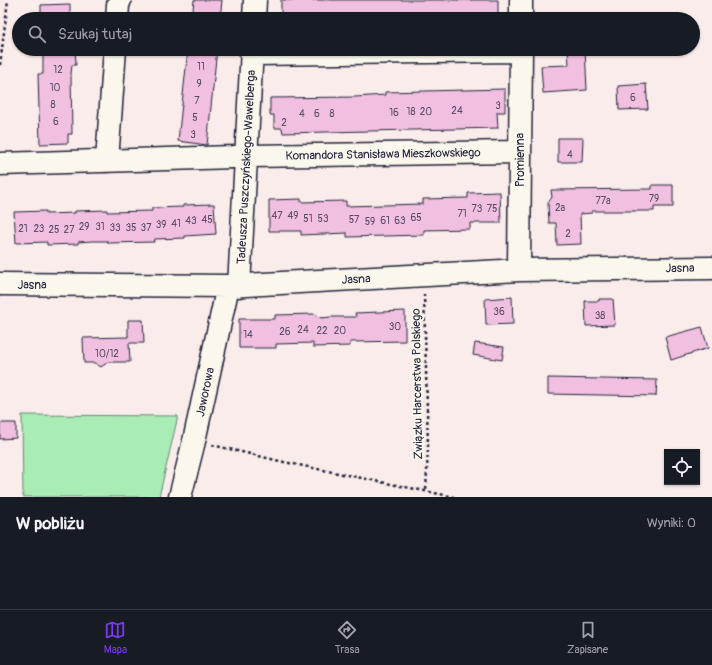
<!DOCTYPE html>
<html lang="pl">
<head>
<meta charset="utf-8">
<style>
	body { margin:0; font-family:Pangolin,sans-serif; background:#242831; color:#f1f3f6 }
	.controls { position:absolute; right:12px; bottom:12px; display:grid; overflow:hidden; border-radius:0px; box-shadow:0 1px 3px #0004 }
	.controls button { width:36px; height:36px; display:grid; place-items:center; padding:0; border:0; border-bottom:1px solid #363941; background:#171b24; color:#f1f3f6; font:20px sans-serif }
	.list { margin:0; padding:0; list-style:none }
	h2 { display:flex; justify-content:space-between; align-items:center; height:52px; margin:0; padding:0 16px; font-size:17px }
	h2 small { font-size:13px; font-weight:400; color:#9ea1a6 }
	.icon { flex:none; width:22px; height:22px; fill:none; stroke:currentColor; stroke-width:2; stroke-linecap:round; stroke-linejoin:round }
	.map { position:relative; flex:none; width:712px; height:497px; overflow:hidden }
	.search { position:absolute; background:#171b24; box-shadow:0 1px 3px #0004; left:12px; right:12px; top:12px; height:44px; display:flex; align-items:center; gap:10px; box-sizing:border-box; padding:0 14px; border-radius:22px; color:#9ea1a6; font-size:15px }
	.sheet { height:112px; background:#171b24 }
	nav { display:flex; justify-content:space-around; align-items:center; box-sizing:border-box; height:56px; border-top:1px solid #363941; background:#171b24; font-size:11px; color:#9ea1a6 }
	nav a { display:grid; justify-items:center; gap:2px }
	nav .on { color:#7c3aed }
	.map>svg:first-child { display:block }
</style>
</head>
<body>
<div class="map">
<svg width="712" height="497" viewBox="0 0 712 497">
	<rect width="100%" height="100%" fill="#f9ecea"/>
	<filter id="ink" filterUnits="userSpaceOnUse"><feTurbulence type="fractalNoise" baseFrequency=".025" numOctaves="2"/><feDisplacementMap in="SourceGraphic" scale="8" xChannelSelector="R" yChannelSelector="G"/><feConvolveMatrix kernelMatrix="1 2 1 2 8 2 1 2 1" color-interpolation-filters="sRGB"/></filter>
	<g filter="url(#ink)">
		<path fill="#aaecb5" stroke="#668778" d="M22,415L178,416L159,497H23Z"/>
		<path fill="#f1c0e0" stroke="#22223b" d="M194,0H222L220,19H192Z
			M281,0H498V19H281Z
			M70,4V19H41V5Z
			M43,49H75L76,65H72L71,74L72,134H68V143L40,144L38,74H43Z
			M188,49H217L207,145L178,141Z
			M568,49H585L587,90L543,93L541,66L569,65Z
			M646,84L648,109L619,110L618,86Z
			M505,89V112H497L498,128L283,133L282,128H274V115H270V98L355,97L385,95V92Z
			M558,138H583L582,162H558Z
			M652,185H673V207H654V211H592V213L580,214L581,244L557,245L556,223H549L548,203L552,197L551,190L652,189Z
			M500,192L501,223H470V229L424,230V235L347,237V233L301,235V231H269V200L301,199V202L346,201V206L423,204V199L468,198V193Z
			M214,204L216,234L185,236V238L155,239L154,242L108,243V241H92L78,242V244L47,245V242L16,243L14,212L46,211V214L75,213V211L107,210V212L152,211V208L183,207V205Z
			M512,297L513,324L486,325L485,299Z
			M599,299H613L615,325L586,326L585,301H599Z
			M405,311V341L350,342V346L313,347V343L276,344V348H239V319H275V315L315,314L321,318L331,317H356L355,313Z
			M128,320H143L144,343H129L130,362H108L101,367L95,363H84L83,338L128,337Z
			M702,327L708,348L671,360L665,337Z
			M475,343L504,347L502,360L473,355Z
			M548,378L657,380L656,396L548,394Z
			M0,423H16V438L0,439Z"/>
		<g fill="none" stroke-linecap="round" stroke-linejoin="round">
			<defs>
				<path id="minor" d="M117,19L118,5L120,0
					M254,19L255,0
					M521,19V0
					M251,54L521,51
					M107,161L115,49
					M0,164L234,157L246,156L520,152
					M519,270L521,49
					M0,284L228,286L519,270L712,268
					M239,286L252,49
					M180,497L194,441L228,286"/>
			</defs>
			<use href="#minor" stroke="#22223b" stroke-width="25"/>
			<path stroke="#22223b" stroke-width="2.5" stroke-dasharray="3 3" stroke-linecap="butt" d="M0,65L8,0
				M424,294L428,447L426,491
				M212,445L284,462L454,497"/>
			<use href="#minor" stroke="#fbf7ec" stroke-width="22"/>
		</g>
	</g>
	<g text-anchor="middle" stroke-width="4" stroke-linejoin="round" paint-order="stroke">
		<g font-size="10" fill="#564a64">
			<text x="201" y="70">11</text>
			<text x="58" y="73">12</text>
			<text x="199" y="87">9</text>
			<text x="55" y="91">10</text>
			<text x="633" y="101">6</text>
			<text x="197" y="104">7</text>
			<text x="53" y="108">8</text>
			<text x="498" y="109">3</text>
			<text x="457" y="114">24</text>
			<text x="411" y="115">18</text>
			<text x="426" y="115">20</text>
			<text x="394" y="116">16</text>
			<text x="302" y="117">4</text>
			<text x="317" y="117">6</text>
			<text x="332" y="117">8</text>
			<text x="195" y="121">5</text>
			<text x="56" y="125">6</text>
			<text x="284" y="126">2</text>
			<text x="193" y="138">3</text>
			<text x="570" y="158">4</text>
			<text x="654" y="202">79</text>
			<text x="603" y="204">77a</text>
			<text x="560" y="211">2a</text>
			<text x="477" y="212">73</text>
			<text x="492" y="212">75</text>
			<text x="462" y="217">71</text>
			<text x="277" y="219">47</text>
			<text x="293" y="219">49</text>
			<text x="416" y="221">65</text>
			<text x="308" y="222">51</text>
			<text x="323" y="222">53</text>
			<text x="207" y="223">45</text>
			<text x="354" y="223">57</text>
			<text x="191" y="224">43</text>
			<text x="385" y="224">61</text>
			<text x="400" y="224">63</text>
			<text x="370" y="225">59</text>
			<text x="176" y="227">41</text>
			<text x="161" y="228">39</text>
			<text x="84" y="230">29</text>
			<text x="100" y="230">31</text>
			<text x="115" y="231">33</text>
			<text x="131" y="231">35</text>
			<text x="146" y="231">37</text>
			<text x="23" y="232">21</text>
			<text x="39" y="232">23</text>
			<text x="54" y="233">25</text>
			<text x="69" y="233">27</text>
			<text x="568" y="237">2</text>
			<text x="499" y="315">36</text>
			<text x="600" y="319">38</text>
			<text x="395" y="330">30</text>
			<text x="303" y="333">24</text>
			<text x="322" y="334">22</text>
			<text x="340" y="334">20</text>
			<text x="285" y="335">26</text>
			<text x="248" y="338">14</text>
			<text x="107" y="357">10/12</text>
		</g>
		<g font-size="12" fill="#22223b" stroke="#fbf7ec">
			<text transform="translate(383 154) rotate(-1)" y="4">Komandora Stanisława Mieszkowskiego</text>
			<text transform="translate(520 160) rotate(-90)" y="4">Promienna</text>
			<text transform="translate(246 167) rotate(-87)" y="4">Tadeusza Puszczyńskiego-Wawelberga</text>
			<text transform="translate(680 268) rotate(-1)" y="4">Jasna</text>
			<text transform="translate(356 279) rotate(-3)" y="4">Jasna</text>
			<text x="32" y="289">Jasna</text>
			<text transform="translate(417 384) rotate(-91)" y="4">Związku Harcerstwa Polskiego</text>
			<text transform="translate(205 392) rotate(-78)" y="4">Jaworowa</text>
		</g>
	</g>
</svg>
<div class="controls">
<button><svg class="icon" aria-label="locate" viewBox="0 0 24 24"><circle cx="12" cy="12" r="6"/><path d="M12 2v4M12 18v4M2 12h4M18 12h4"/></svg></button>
</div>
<div class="search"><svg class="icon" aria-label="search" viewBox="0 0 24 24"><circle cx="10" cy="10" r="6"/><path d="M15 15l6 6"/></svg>Szukaj tutaj</div>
</div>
<section class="sheet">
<h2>W pobliżu<small>Wyniki: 0</small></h2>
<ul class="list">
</ul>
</section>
<nav>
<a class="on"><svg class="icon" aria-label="map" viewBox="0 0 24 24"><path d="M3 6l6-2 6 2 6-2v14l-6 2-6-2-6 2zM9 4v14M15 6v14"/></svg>Mapa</a>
<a><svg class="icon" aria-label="directions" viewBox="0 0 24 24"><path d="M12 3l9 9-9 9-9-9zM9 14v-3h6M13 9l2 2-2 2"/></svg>Trasa</a>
<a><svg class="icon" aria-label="saved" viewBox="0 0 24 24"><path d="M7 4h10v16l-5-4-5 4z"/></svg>Zapisane</a>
</nav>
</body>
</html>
